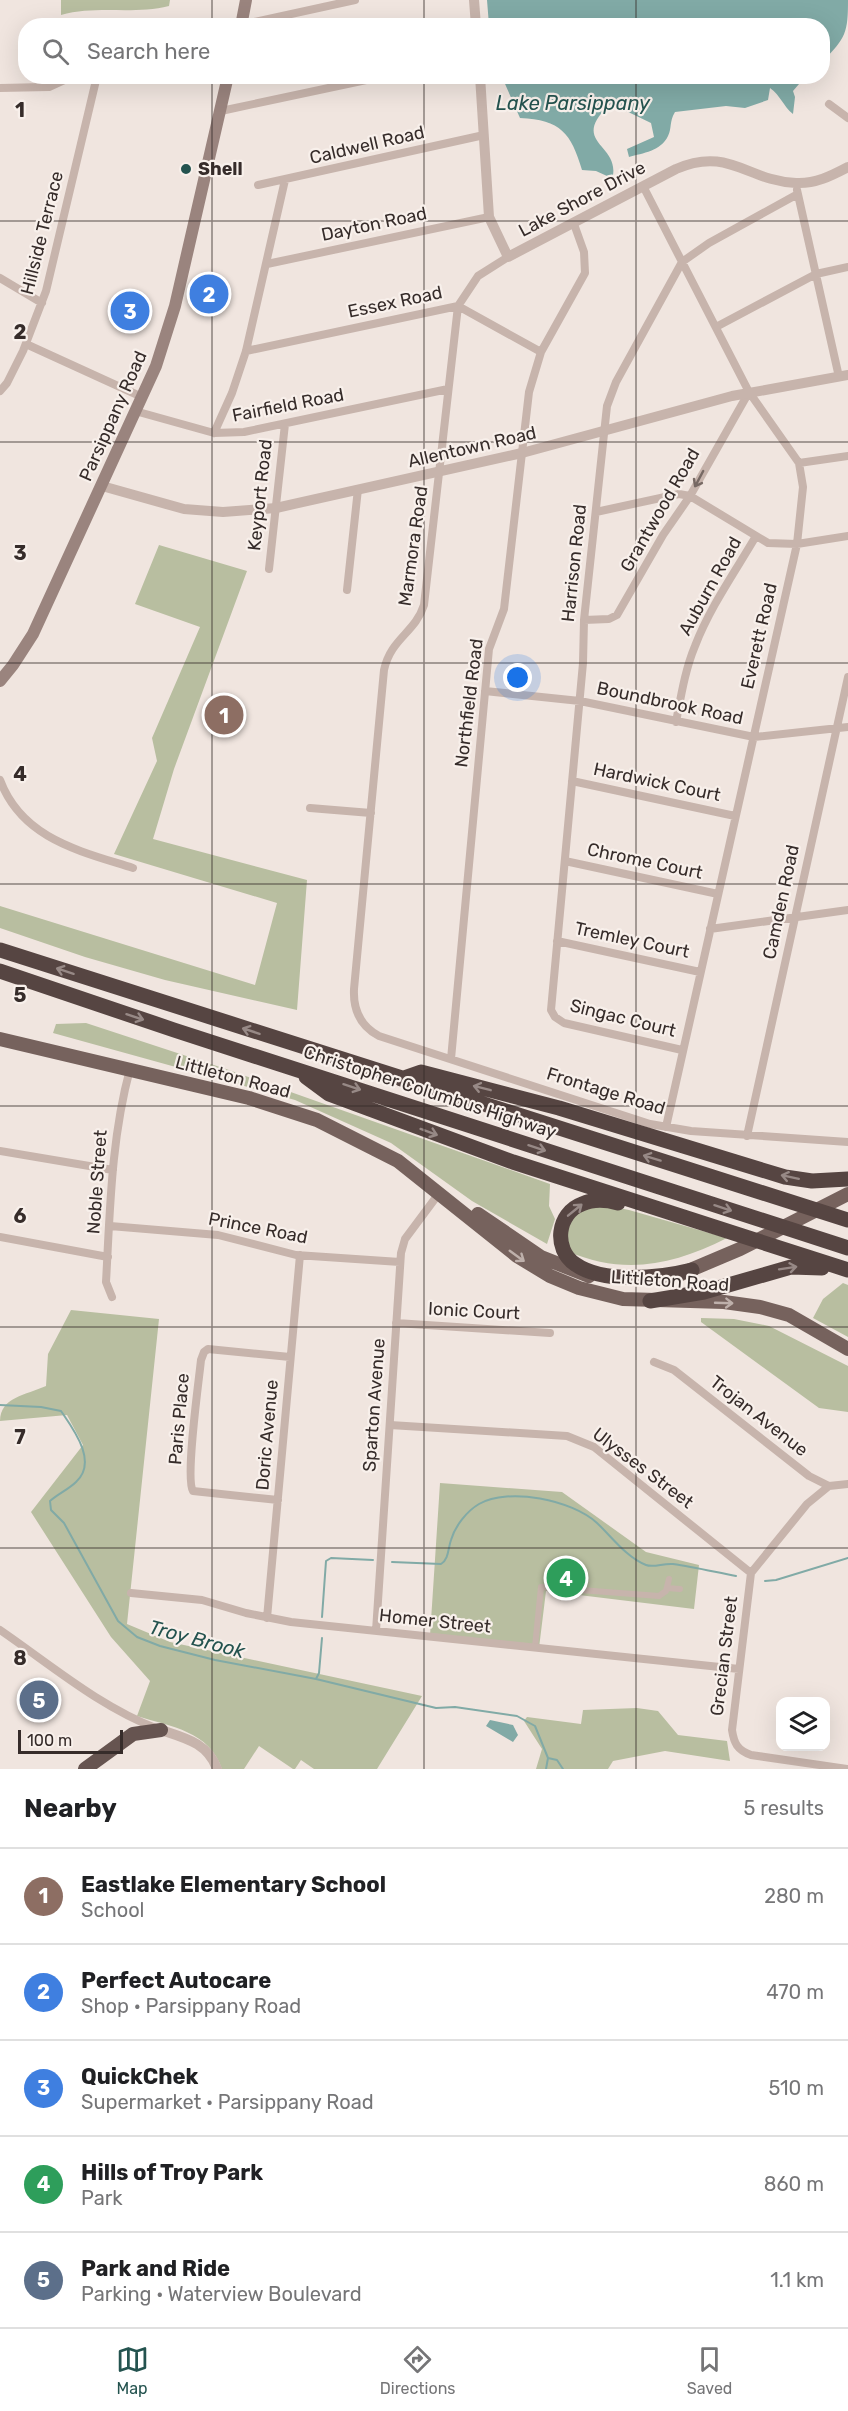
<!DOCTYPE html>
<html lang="en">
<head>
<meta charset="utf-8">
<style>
	body { margin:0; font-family:Rubik,sans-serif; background:#f6f6f6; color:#202124 }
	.controls { position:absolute; right:18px; bottom:18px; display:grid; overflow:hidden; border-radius:12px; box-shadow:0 6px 24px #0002 }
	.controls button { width:54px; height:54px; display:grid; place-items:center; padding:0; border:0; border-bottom:2px solid #e0e0e0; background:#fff; color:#202124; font:30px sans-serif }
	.scale { position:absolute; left:18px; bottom:15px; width:105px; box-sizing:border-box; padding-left:6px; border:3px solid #362c2a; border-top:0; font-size:16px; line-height:21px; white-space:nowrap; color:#362c2a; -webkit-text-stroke:4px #f8f0eb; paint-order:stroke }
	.you { position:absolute; left:518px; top:678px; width:21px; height:21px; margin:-15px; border:4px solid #fff; border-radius:50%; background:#1a73e8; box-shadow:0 0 0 9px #1a73e833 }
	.badge { display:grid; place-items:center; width:39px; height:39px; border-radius:50%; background:#24534f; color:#fff; font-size:20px; font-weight:700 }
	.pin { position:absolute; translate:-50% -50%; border:3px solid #fff; box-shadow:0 2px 6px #0006 }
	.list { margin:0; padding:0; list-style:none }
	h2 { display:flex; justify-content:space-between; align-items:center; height:78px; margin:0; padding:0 24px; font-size:26px }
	h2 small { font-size:20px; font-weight:400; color:#757577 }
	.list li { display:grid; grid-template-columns:39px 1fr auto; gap:18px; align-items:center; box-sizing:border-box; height:96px; padding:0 24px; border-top:2px solid #e0e0e0 }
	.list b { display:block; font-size:22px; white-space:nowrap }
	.list p { margin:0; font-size:20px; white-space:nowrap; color:#757577 }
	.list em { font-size:20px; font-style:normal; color:#757577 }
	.icon { flex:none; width:33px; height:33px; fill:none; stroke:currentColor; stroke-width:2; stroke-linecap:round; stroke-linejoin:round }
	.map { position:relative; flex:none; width:848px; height:1769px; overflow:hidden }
	.search { position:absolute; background:#fff; box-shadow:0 6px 24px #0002; left:18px; right:18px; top:18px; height:66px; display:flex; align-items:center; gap:15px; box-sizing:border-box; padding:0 21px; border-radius:24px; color:#757577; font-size:22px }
	.sheet { height:558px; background:#fff }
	nav { display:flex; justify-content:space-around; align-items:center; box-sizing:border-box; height:84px; border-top:2px solid #e0e0e0; background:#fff; font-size:16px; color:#757577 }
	nav a { display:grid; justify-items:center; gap:3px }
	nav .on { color:#24534f }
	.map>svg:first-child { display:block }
</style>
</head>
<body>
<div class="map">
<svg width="848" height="1769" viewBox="0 0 848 1769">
	<rect width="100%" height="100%" fill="#f0e5df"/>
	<path fill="#b8bea0" d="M61,0H170L169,6C133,15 97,5 61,15Z
		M159,545L247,571L174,769L153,839L307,880L297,1010L165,980L85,957L0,928V906L255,985L277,903L114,854L157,761L152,738L200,627L135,604Z
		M86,1023L226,1069L550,1184L549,1206L555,1219L547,1244L472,1201L391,1143L295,1100L53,1033L56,1024Z
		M604,1205L629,1210L727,1238C673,1265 625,1276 567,1251C567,1213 567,1214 604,1205Z
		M843,1283L848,1285V1337L813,1318L823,1299Z
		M71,1310L159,1319L127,1624L170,1642L422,1696L377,1769H314L301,1760L295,1769H293L259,1746L244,1769H222C209,1731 172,1727 137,1716L150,1681L111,1637L31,1512L83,1445L67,1415L0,1421C0,1397 26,1395 46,1386L48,1354Z
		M701,1318L734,1319L769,1326L848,1366V1412L819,1408L701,1322Z
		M440,1483L562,1492L646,1552L699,1565L694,1609L546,1591L539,1648L430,1636Z
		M637,1708L658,1711L678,1735L727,1741L730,1761L665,1751L613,1761L608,1769H536L542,1749L524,1721L527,1717L581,1724L583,1710Z"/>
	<path fill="#81aaa6" d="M487,0H848C848,32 846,38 823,61L822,26L489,25Z
		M502,77H805L793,91L795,97L793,114C783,106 781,96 770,88L768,100L745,108L726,106L675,112C669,122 672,128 668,136C661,151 643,153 629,157L627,149L654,137L651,123L622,109L609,105C570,143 618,143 613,175L607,176L596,171L582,170C571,133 561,120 520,118Z
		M490,1720L513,1725L518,1735L513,1742L486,1726Z"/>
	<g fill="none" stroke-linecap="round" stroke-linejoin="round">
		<path stroke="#81aaa6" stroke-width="2" d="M0,1405L41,1407L61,1411C74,1430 98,1462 76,1482C69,1489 58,1494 50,1501L51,1510L64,1523L118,1621L137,1637L160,1646L215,1660L316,1679L436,1708L455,1707L517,1716L535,1726L548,1758L546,1769
			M392,1562L441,1564C449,1559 448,1548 451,1540C455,1526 467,1511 479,1504C509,1487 572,1500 597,1523C611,1536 627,1558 646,1565C654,1568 663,1563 673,1564C694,1567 715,1572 736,1576
			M765,1581L776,1580L848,1558
			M322,1617L326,1561L331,1558L373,1560
			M316,1679L319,1673L322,1638
			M548,1758L557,1760L563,1769"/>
		<path stroke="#c7b4ac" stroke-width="6" d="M667,1588L680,1589
			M535,1647L541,1587L659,1596L666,1591L669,1579"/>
		<path stroke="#c7b4ac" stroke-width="8" d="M241,25L355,0
			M0,88L49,87L73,76
			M829,104L848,118
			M221,111L385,76
			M258,185L484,135
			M643,186L749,392L799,463L803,487L797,544L666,1127
			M797,190L839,377
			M508,257L478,276L458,306L424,605C415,633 391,638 384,670L354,989C353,1010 360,1026 379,1036L650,1124L691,1131L848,1142
			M267,264L489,217
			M0,278L42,303
			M716,327L816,274L848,267
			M26,344L142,397
			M246,351L458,306L541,352
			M0,391L7,383L23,351L46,291L97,76
			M135,411L214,433L244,432L448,389
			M214,433L232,393L246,351L285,180
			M799,463L848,456
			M596,512L679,494L690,496L768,543L797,544L848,536
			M269,569L285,424
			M347,590L358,489
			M584,620L609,619L617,615L663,535L690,496L749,392
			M485,691L580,701L754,737L848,727
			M676,722C681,696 685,670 695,646C710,607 735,572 756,536
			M0,780C22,839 80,851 133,868
			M572,781L735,816
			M310,808L371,813
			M565,861L718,894
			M710,929L848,910
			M557,941L700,972
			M682,1050L564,1023L555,1017L551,1010L583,663L584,620L607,406L616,382L682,262L709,243L796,195
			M451,1059L489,649L504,609L529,392L541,352L585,273L584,252L574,224
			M747,1136L848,677
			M0,1151L113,1170
			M110,1226L218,1235L296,1255L400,1262
			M0,1237L108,1257
			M112,1297L106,1282C110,1211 111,1139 130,1069
			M396,1323L550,1333
			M654,1362L674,1370L809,1476L829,1486L848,1484
			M390,1425L567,1436L594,1447L751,1573
			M829,1486L807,1504L751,1573L732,1730C734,1743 737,1750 751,1755L847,1769
			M278,1500L193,1491C185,1479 199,1380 201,1360L204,1352L208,1349L290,1357
			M131,1593L202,1600L246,1613L291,1622L739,1669
			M267,1618L300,1255
			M0,1630C51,1665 100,1707 158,1729
			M376,1631L401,1253L405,1239L440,1192"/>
		<path stroke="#c7b4ac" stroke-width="10" d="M474,0L476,26
			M480,76L489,217L508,257L676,169C729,146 747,181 796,183C815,184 831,176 848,167
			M102,486L184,509L223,512L276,508L522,453L732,396L848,375
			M161,1730C185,1738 208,1743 217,1769"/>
		<path stroke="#9a847e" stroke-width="12" d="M241,26L246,0
			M0,681L13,665L33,634L156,366L175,306L228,76"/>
		<path stroke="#76625d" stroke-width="14" d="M0,1039L249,1098L317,1120L398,1161L517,1256L550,1276L579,1288L623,1299L724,1302L760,1307L789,1315L848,1349
			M478,1214L541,1257L589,1276
			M681,1274L740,1249L848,1194"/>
		<path stroke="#665450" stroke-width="14" d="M85,1769L133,1734L161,1730"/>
		<path stroke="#564542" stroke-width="15" d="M0,950L848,1220
			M0,971L174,1030L848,1248
			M306,1077L329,1094L513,1162L848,1270
			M401,1079L421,1072L559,1108L785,1177L812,1181L848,1179
			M618,1203C607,1200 593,1199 582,1204C557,1213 553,1249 575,1264C603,1284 660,1278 692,1270
			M650,1301L704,1292L791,1267L822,1268"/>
	</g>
	<defs><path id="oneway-shaft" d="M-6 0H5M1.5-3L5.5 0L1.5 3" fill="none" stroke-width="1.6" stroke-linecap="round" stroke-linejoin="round" transform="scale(1.5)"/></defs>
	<use stroke="#776964" href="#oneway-shaft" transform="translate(699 479) rotate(118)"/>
	<g stroke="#978986">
		<use href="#oneway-shaft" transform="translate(65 971) rotate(-162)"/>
		<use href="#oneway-shaft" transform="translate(135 1017) rotate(18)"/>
		<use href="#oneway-shaft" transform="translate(251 1031) rotate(-162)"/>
		<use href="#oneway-shaft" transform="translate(352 1087) rotate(18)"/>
		<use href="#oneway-shaft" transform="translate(482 1088) rotate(-166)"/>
		<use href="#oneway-shaft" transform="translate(429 1132) rotate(20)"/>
		<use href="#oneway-shaft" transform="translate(537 1148) rotate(18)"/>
		<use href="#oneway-shaft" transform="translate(652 1158) rotate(-163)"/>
		<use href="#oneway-shaft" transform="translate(790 1177) rotate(-168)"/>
		<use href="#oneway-shaft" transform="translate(723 1208) rotate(18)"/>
		<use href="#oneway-shaft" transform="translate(575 1210) rotate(-39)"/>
		<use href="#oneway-shaft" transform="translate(788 1268) rotate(-9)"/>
	</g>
	<g stroke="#beb0ab">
		<use href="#oneway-shaft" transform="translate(517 1256) rotate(36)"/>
		<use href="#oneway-shaft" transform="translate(724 1303) rotate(2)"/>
	</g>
	<path fill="none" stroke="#362c2a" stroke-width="1.5" stroke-opacity="0.55" d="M212,0V26M424,0V26M636,0V26M212,76V1769M424,76V1769M636,76V1769M0,221H848M0,442H848M0,663H848M0,884H848M0,1106H848M0,1327H848M0,1548H848"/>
	<circle fill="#24534f" stroke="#f8f0eb" stroke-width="2" cx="186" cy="169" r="6"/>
	<g text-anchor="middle" stroke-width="4.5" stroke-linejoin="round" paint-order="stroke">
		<g font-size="18" fill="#362c2a" stroke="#f8f0eb">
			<text transform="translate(367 145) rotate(-13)" y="6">Caldwell Road</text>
			<text transform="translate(582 199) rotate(-28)" y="6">Lake Shore Drive</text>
			<text transform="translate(374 224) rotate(-12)" y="6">Dayton Road</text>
			<text transform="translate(42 233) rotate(-76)" y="6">Hillside Terrace</text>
			<text transform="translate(395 302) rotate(-12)" y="6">Essex Road</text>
			<text transform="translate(288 405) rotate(-11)" y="6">Fairfield Road</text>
			<text transform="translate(113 416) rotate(-66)" y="6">Parsippany Road</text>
			<text transform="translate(472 447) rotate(-13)" y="6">Allentown Road</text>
			<text transform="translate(260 495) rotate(-84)" y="6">Keyport Road</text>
			<text transform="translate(660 510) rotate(-60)" y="6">Grantwood Road</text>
			<text transform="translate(413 546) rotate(-82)" y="6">Marmora Road</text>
			<text transform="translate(574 563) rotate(-84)" y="6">Harrison Road</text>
			<text transform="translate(710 586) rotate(-61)" y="6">Auburn Road</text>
			<text transform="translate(759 636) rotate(-77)" y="6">Everett Road</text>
			<text transform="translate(469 703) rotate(-83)" y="6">Northfield Road</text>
			<text transform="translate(670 703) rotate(12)" y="6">Boundbrook Road</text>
			<text transform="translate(657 782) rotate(12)" y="6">Hardwick Court</text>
			<text transform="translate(645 861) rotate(12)" y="6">Chrome Court</text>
			<text transform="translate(781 902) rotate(-78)" y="6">Camden Road</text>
			<text transform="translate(632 940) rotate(12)" y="6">Tremley Court</text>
			<text transform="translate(623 1018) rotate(14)" y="6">Singac Court</text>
			<text transform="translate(233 1077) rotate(15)" y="6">Littleton Road</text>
			<text transform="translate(606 1091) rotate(17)" y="6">Frontage Road</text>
			<text transform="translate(430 1092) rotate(18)" y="6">Christopher Columbus Highway</text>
			<text transform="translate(97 1182) rotate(-86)" y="6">Noble Street</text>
			<text transform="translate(258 1228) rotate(11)" y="6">Prince Road</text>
			<text transform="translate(670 1281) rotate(4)" y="6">Littleton Road</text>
			<text transform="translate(474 1311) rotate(3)" y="6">Ionic Court</text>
			<text transform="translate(374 1405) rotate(-86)" y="6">Sparton Avenue</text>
			<text transform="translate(759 1416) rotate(38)" y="6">Trojan Avenue</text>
			<text transform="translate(179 1419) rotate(-85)" y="6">Paris Place</text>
			<text transform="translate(267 1435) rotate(-85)" y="6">Doric Avenue</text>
			<text transform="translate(643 1468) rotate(37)" y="6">Ulysses Street</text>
			<text transform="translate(435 1621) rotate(6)" y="6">Homer Street</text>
			<text transform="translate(724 1656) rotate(-83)" y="6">Grecian Street</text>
		</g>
		<g font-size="18" font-weight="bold" fill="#362c2a" stroke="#f8f0eb" text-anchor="start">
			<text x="198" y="175">Shell</text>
		</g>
		<g font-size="20" font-style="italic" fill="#24534f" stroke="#f8f0eb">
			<text x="573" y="110">Lake Parsippany</text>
			<text transform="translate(197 1639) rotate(15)" y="7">Troy Brook</text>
		</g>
	</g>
	<g font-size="20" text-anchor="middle" font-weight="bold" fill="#362c2a" stroke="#f8f0eb" stroke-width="4.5" stroke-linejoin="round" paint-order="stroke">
		<text x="20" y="117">1</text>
		<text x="20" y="339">2</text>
		<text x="20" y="560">3</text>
		<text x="20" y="781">4</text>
		<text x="20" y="1002">5</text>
		<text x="20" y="1223">6</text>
		<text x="20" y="1444">7</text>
		<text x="20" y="1665">8</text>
	</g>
</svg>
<div class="controls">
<button><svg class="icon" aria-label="layers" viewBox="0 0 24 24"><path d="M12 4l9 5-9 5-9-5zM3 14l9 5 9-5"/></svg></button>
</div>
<div class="scale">100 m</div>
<div class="you"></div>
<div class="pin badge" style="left:224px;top:715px;background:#8d6e63">1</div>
<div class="pin badge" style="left:209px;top:294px;background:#3f7fe0">2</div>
<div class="pin badge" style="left:130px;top:311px;background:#3f7fe0">3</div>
<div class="pin badge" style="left:566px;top:1578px;background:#2e9e5b">4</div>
<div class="pin badge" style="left:39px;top:1700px;background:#5c6f8a">5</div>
<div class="search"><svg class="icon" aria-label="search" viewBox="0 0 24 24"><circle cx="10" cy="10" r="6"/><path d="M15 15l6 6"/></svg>Search here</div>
</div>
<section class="sheet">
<h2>Nearby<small>5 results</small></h2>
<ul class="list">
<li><span class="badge" style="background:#8d6e63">1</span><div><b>Eastlake Elementary School</b><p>School</p></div><em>280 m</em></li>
<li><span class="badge" style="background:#3f7fe0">2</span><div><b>Perfect Autocare</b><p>Shop · Parsippany Road</p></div><em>470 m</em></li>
<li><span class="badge" style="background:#3f7fe0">3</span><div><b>QuickChek</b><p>Supermarket · Parsippany Road</p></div><em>510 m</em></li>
<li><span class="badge" style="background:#2e9e5b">4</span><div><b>Hills of Troy Park</b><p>Park</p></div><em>860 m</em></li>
<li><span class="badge" style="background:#5c6f8a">5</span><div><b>Park and Ride</b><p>Parking · Waterview Boulevard</p></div><em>1.1 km</em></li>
</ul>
</section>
<nav>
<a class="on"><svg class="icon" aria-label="map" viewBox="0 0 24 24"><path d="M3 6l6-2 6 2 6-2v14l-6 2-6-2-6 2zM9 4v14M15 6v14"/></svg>Map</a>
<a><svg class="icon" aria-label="directions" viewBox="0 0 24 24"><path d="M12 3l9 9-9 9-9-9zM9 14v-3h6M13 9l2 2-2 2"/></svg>Directions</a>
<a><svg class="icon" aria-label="saved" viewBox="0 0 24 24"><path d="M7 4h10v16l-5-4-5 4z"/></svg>Saved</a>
</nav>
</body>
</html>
